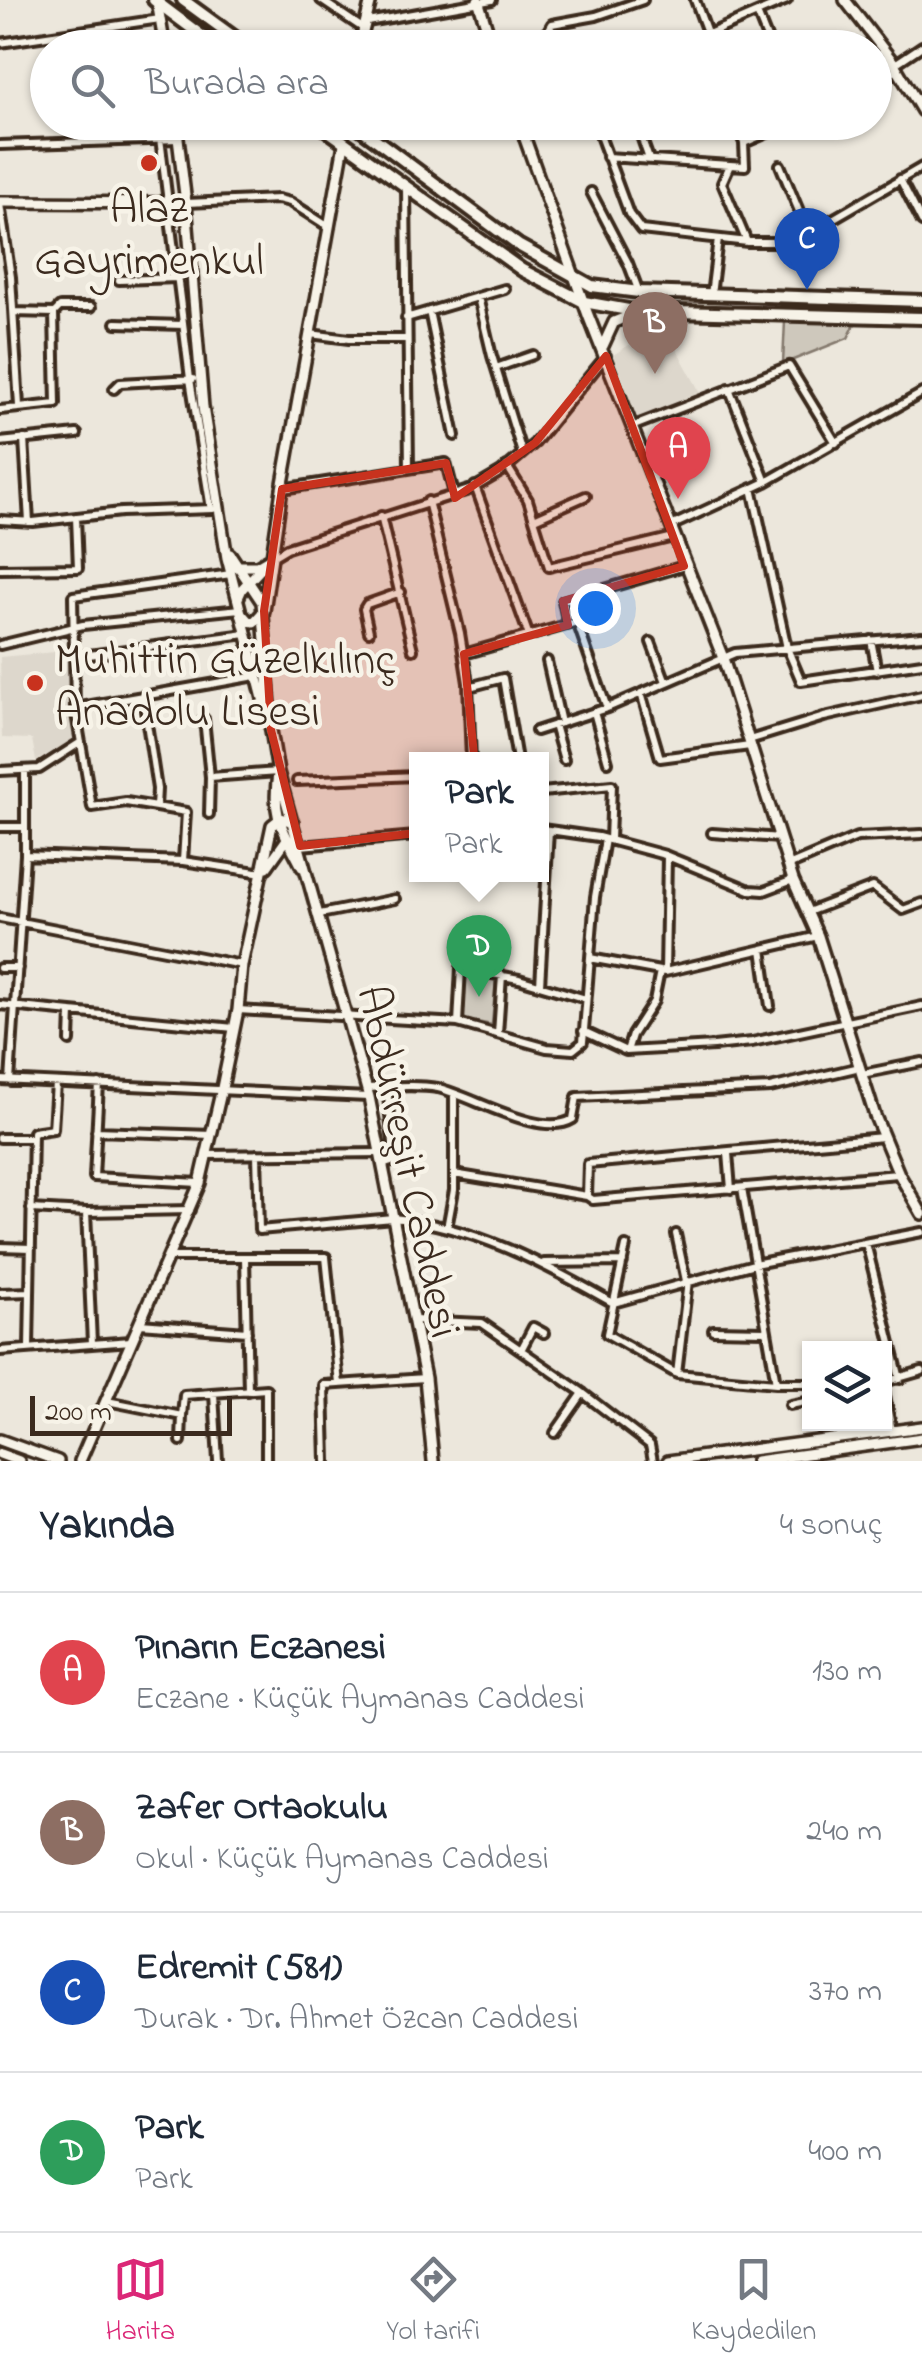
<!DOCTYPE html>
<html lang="tr">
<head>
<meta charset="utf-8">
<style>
	body { margin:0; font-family:"Indie Flower",sans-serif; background:#f2f2f3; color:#1f2937 }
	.controls { position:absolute; right:30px; bottom:30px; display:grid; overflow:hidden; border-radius:0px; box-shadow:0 2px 8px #0004 }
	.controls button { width:90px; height:90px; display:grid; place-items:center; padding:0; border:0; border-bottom:2px solid #e0e1e3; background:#fff; color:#1f2937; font:50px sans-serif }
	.scale { position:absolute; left:30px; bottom:25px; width:202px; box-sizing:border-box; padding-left:10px; border:5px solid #3b2a1e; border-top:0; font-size:28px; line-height:35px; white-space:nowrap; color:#3b2a1e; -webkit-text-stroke:8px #f7f3e8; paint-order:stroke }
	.you { position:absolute; left:595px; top:608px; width:35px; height:35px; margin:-25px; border:8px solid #fff; border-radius:50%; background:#1a73e8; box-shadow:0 0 0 15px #1a73e833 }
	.badge { display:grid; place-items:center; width:65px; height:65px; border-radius:50%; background:#db2777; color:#fff; font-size:32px; font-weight:700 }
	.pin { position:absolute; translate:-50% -82px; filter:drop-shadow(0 2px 5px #0008) }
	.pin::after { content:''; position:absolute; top:52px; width:35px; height:30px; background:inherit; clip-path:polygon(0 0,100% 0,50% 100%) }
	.popup { position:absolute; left:409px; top:752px; width:140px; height:130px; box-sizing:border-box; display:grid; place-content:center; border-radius:0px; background:#fff; filter:drop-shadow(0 2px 8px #0005); font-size:32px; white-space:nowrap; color:#747a83 }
	.popup b { font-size:38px; color:#1f2937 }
	.popup::after { content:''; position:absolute; left:50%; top:100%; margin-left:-20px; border:20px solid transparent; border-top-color:#fff }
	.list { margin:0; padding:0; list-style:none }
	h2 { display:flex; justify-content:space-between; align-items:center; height:130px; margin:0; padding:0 40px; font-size:42px }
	h2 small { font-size:32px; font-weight:400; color:#747a83 }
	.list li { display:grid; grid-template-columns:65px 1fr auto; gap:30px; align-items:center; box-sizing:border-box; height:160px; padding:0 40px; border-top:2px solid #e0e1e3 }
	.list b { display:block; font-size:38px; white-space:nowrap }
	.list p { margin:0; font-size:32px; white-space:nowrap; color:#747a83 }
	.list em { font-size:32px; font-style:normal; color:#747a83 }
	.icon { flex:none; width:55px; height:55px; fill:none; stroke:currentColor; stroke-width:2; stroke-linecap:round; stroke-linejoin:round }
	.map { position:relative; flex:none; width:922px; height:1461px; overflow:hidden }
	.search { position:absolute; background:#fff; box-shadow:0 2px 8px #0004; left:30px; right:30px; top:30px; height:110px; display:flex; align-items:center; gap:25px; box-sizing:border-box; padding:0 35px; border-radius:55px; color:#747a83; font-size:38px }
	.sheet { height:770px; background:#fff }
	nav { display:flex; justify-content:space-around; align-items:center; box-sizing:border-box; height:140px; border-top:2px solid #e0e1e3; background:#fff; font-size:28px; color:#747a83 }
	nav a { display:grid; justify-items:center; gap:5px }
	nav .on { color:#db2777 }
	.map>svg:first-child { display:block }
</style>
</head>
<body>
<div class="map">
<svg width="922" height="1461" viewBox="0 0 922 1461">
	<rect width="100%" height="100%" fill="#ece7dc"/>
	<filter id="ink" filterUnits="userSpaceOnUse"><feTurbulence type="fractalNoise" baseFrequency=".01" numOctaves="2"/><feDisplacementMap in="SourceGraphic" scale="20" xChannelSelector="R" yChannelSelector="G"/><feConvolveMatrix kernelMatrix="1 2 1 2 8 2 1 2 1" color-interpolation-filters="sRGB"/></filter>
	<g filter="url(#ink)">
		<path fill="#ddd7cc" d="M663,324L700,392L638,419L613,355Z
			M66,651L76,738L36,761L32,739L2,738L0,657Z"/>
		<path fill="#cec8bc" stroke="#84796d" stroke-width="2.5" d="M785,321L855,324L848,338L783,364Z
			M465,972L496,979L492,1025L466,1020L462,1015Z"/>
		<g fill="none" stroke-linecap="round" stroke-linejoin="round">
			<defs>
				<path id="street" d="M321,0L364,29
					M695,0L708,35
					M757,13L771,48
					M367,22L492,0
					M0,43L160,19
					M492,44L544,38L552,24L596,16L643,0
					M676,48L787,0
					M895,64L922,46
					M874,81L898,70
					M158,122L190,379L211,509
					M595,122L629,214L641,230L748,242H793L922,167
					M636,122L649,159
					M735,122L744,143
					M0,145L178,139
					M607,157L745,166L744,143L793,122
					M730,165L722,183L747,242
					M780,165L808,233
					M900,179L922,222
					M406,187L409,468
					M591,192L628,263L639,292
					M186,203L278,199L290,202L329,227
					M0,204L11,277L19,406
					M119,280L178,278
					M711,295L718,239
					M478,297L492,356L522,453
					M429,311L455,436
					M54,313L60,307H91
					M406,318L505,289
					M116,323L183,325
					M310,334L349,339H406
					M496,368L533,355
					M729,388L766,482
					M114,389L120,383L193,379
					M0,410L56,404L54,313L14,312
					M634,426L789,366L836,443
					M24,439L29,522
					M0,442L77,434
					M507,466L528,500L549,567L674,537
					M475,486L529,636
					M752,488L787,648L801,681L922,663
					M282,489L446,463L454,494
					M428,501L460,633L468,683L471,760
					M381,516L413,650
					M534,519L586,496
					M0,520L33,522L121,512L213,509
					M671,526L766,482L922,393
					M272,557L287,548L472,489L501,472L535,443L606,356
					M0,569L78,568L76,517
					M568,625L563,601L684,566
					M369,632L364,609L367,604L401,592
					M871,640L877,671
					M651,642L666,682
					M0,645L83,625L240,609
					M464,654L577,622L607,708
					M74,657L246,634
					M547,661L561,723
					M469,687L503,678L517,760
					M641,693L660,758L750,746
					M143,697L157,789L156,807
					M75,708L256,676
					M594,712L608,762
					M204,719L210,777L209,814
					M554,725L564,760
					M536,731L607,708L735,653L922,636
					M749,740L824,717L922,695
					M0,771L39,769L81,742
					M210,777L278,772
					M297,781L416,776
					M542,792L612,785L610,840
					M0,827H25
					M542,829L598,837L665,855L750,890L764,891L793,880
					M712,833L780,838
					M300,846L416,836
					M25,855L183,861L263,873
					M183,861L186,812L126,802L92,807L75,708L73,596L231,574
					M788,866L857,837L922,834
					M808,912L873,887L903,910L922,903
					M320,914L395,899
					M0,918L242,965
					M762,949L770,1006
					M590,958L665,972L818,936
					M0,968H18
					M665,972L667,856
					M540,985L549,830
					M0,1005L234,1028
					M238,1010L458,1023L547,1048L573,1050L583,1042L595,897L605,839
					M458,1023L461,968L519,979L586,999
					M583,1031L626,1051L714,1046L752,1042L922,1006
					M498,1034L502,975
					M70,1041L71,1012
					M627,1051L632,1035L654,1001L660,971
					M862,1074L922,1062
					M0,1080L368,1097
					M10,1081L25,855V770
					M99,1084L94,1177L199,1183
					M366,1088C390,1087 414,1084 438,1088C473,1096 541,1139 573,1119L577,1097L770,1088L860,1067
					M96,1131L212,1135
					M0,1138H33
					M728,1153L731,1189
					M257,1154L259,1230L393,1218C474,1226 543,1263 613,1303L754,1264L922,1232
					M207,1155L380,1153
					M382,1165L395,1161L387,1087
					M454,1174L587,1196L593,1200L898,1174
					M742,1188L776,1383H809L810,1386
					M587,1196L588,1164L883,1137
					M31,1209L86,1212L190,1210
					M86,1212L92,1343
					M447,1228L454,1190V1095
					M676,1234L686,1281
					M866,1243L900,1379
					M626,1246L607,1334L677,1374L776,1383
					M0,1247L31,1248
					M171,1257H326L339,1384
					M245,1257L248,1391
					M544,1263L623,1262
					M0,1293L30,1292
					M414,1320L482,1323L580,1391L650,1445L653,1461
					M140,1324L247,1332
					M713,1330L765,1331
					M29,1348L33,1132L53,1129L56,1083
					M521,1350L533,1327L544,1333
					M0,1351L131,1341
					M677,1374L688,1281
					M884,1382L922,1371
					M884,1390L892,1431
					M214,1394L218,1461
					M107,1401L182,1416L184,1395L266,1389V1461
					M790,1405L810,1401
					M555,1433L583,1393
					M181,1441L182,1416
					M326,1461L324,1385L425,1378"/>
				<path id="secondary" d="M478,0L493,48
					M845,0L893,62L922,111
					M157,1L165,48
					M359,48L371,0
					M176,122L186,203L203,407L227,558L271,730L278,772L369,1097L425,1378L433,1461
					M519,122L588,315L723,658L793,880L818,936L875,1116L899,1174L922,1214
					M0,202L186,203
					M603,346L614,322L639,312
					M230,554L262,602L271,717
					M236,566H257L269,559
					M238,598L242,589L269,560
					M241,613L248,621L254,622L264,611L282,489L344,144
					M278,774C271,820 284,830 302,867
					M267,867L287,839
					M0,1440L58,1461
					M0,1454L19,1461
					M80,1461L200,1183L222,1088L238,1010L242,965L272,825L281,818L293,822
					M668,1461L922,1427
					M756,1461L922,1438"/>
				<path id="primary" d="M154,0L218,48
					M183,0L249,48
					M180,48L191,42H207
					M316,122L522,270L584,302L634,311L922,318
					M352,122L518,245L592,286L639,292L922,301"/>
			</defs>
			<use href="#street" stroke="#3b2a1e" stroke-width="14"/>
			<use href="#secondary" stroke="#3b2a1e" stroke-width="16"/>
			<use href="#primary" stroke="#3b2a1e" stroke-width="18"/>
			<use href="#street" stroke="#f7f3e8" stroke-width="6"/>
			<use href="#secondary" stroke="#f7f3e8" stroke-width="9"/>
			<use href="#primary" stroke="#f7f3e8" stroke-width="10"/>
		</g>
	</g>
	<path fill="#c8321e" fill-opacity="0.2" stroke="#c8321e" stroke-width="8" stroke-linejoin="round" d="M606,356L684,566L563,601L568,625L464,654L481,826L300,846L271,730L264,611L282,489L446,463L455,498L535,443Z"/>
	<g fill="#c8321e" stroke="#f7f3e8" stroke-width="4">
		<circle cx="149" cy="163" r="10"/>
		<circle cx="35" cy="683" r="10"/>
	</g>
	<g text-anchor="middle" stroke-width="9" stroke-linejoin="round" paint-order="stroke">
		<g font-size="45" fill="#3b2a1e" stroke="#f7f3e8">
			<text x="149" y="222">Alaz<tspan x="149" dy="52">Gayrimenkul</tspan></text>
			<text x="55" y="673" text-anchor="start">Muhittin Güzelkılınç<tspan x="55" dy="52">Anadolu Lisesi</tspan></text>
		</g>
		<g font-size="45" fill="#3b2a1e" stroke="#f7f3e8">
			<text transform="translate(411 1161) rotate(78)" y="16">Abdürreşit Caddesi</text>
		</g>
	</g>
</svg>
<div class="controls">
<button><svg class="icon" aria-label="layers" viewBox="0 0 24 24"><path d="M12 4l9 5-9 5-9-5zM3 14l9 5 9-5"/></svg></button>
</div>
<div class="scale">200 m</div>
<div class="you"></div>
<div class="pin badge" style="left:678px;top:499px;background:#e0444e">A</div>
<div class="pin badge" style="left:655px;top:374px;background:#8d6e63">B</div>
<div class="pin badge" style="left:807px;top:290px;background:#1a4fb4">C</div>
<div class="pin badge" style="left:479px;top:997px;background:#2e9e5b">D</div>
<div class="popup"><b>Park</b>Park</div>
<div class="search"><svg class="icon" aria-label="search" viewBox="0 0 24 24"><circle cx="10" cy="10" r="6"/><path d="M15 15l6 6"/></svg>Burada ara</div>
</div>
<section class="sheet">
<h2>Yakında<small>4 sonuç</small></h2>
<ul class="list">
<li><span class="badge" style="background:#e0444e">A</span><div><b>Pınarın Eczanesi</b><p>Eczane · Küçük Aymanas Caddesi</p></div><em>130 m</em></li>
<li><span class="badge" style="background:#8d6e63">B</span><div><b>Zafer Ortaokulu</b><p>Okul · Küçük Aymanas Caddesi</p></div><em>240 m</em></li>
<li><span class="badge" style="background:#1a4fb4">C</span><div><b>Edremit (581)</b><p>Durak · Dr. Ahmet Özcan Caddesi</p></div><em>370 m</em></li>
<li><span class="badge" style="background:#2e9e5b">D</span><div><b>Park</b><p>Park</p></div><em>400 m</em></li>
</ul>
</section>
<nav>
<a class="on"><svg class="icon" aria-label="map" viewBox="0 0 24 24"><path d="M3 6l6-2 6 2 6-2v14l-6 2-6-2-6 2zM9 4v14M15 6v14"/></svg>Harita</a>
<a><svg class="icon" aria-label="directions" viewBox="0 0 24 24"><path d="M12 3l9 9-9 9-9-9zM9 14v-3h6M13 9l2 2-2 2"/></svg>Yol tarifi</a>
<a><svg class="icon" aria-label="saved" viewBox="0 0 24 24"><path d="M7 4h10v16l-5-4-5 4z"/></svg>Kaydedilen</a>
</nav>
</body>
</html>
